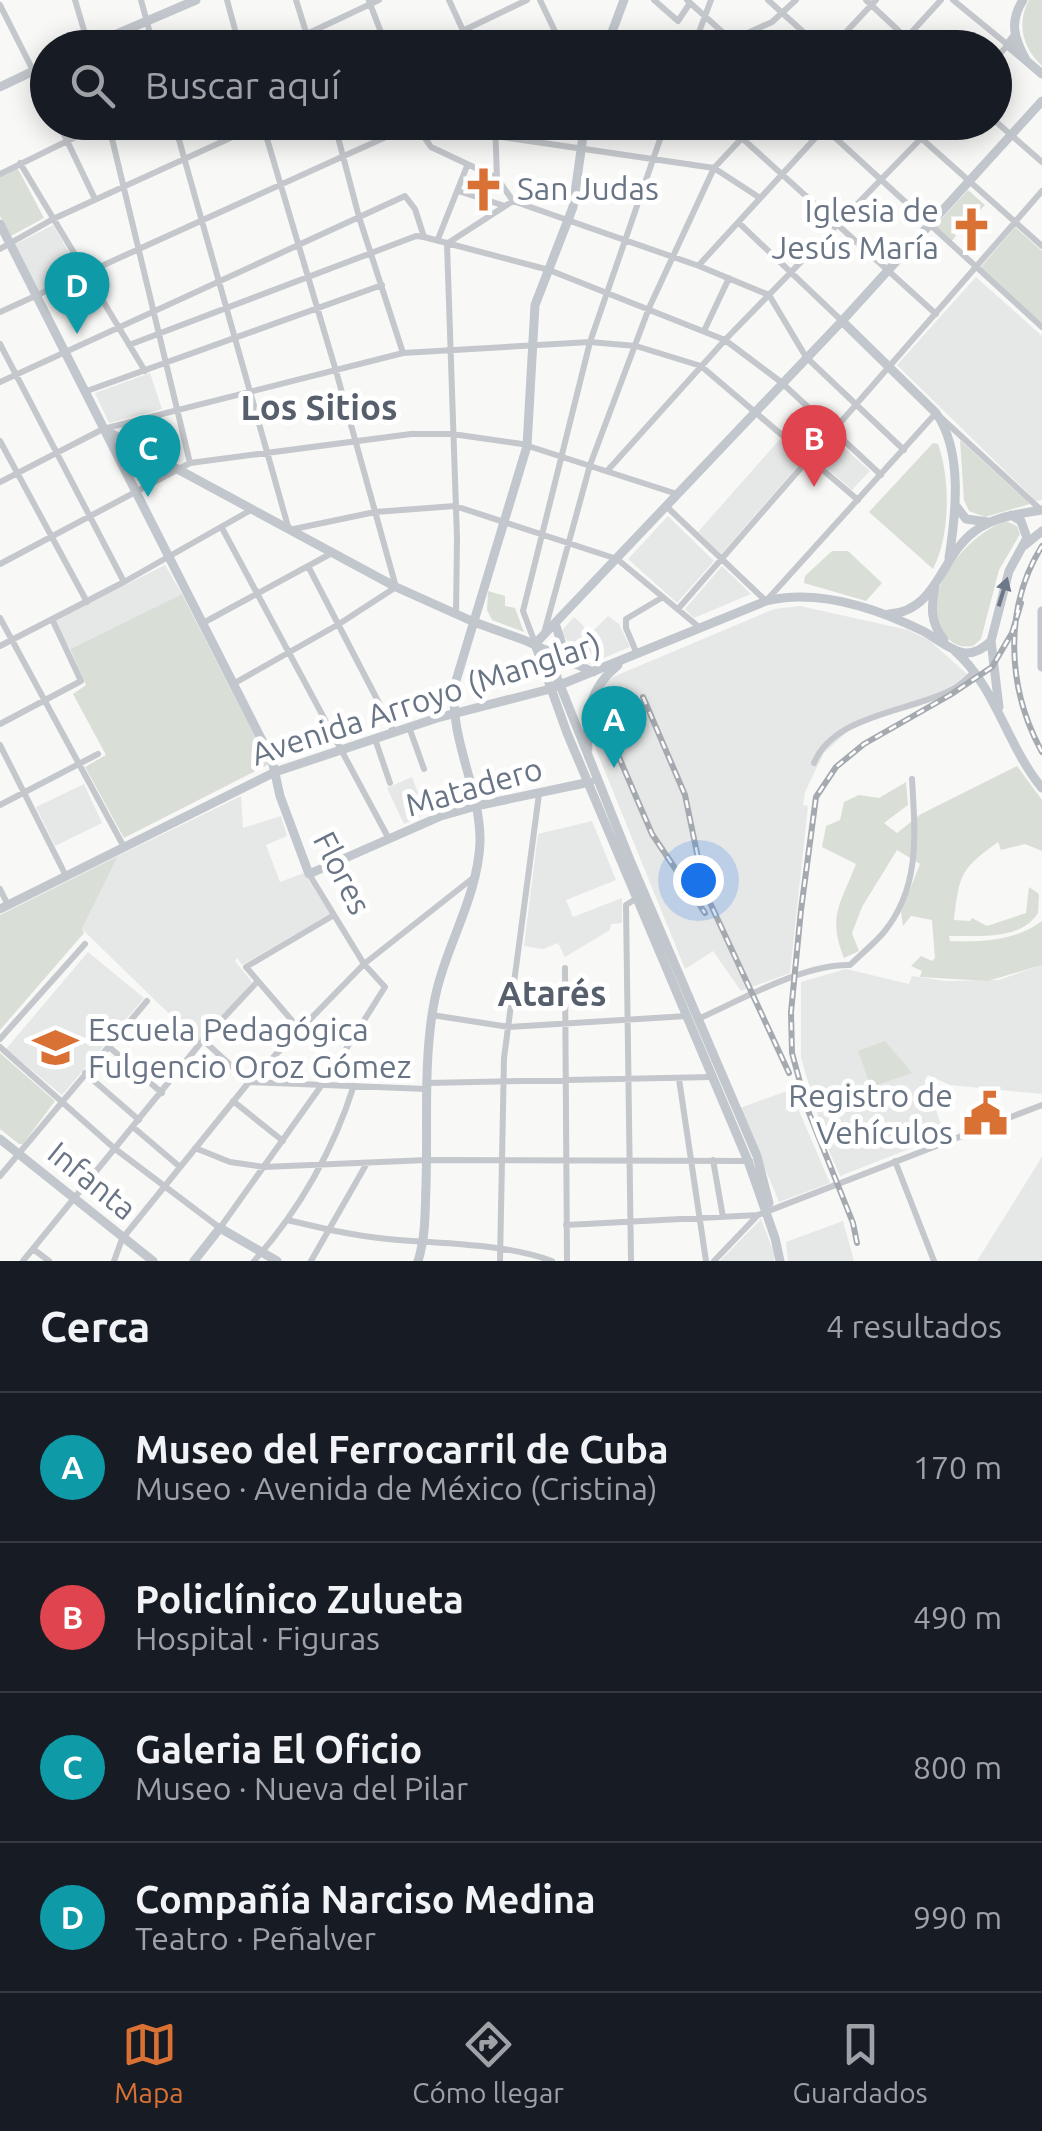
<!DOCTYPE html>
<html lang="es">
<head>
<meta charset="utf-8">
<style>
	body { margin:0; font-family:Ubuntu,sans-serif; background:#242831; color:#f1f3f6 }
	.you { position:absolute; left:698px; top:880px; width:35px; height:35px; margin:-25px; border:8px solid #fff; border-radius:50%; background:#1a73e8; box-shadow:0 0 0 15px #1a73e833 }
	.badge { display:grid; place-items:center; width:65px; height:65px; border-radius:50%; background:#da7134; color:#fff; font-size:32px; font-weight:700 }
	.pin { position:absolute; translate:-50% -82px; filter:drop-shadow(0 2px 5px #0008) }
	.pin::after { content:''; position:absolute; top:52px; width:35px; height:30px; background:inherit; clip-path:polygon(0 0,100% 0,50% 100%) }
	.list { margin:0; padding:0; list-style:none }
	h2 { display:flex; justify-content:space-between; align-items:center; height:130px; margin:0; padding:0 40px; font-size:42px }
	h2 small { font-size:32px; font-weight:400; color:#9ea1a6 }
	.list li { display:grid; grid-template-columns:65px 1fr auto; gap:30px; align-items:center; box-sizing:border-box; height:150px; padding:0 40px; border-top:2px solid #363941 }
	.list b { display:block; font-size:38px; white-space:nowrap }
	.list p { margin:0; font-size:32px; white-space:nowrap; color:#9ea1a6 }
	.list em { font-size:32px; font-style:normal; color:#9ea1a6 }
	.icon { flex:none; width:55px; height:55px; fill:none; stroke:currentColor; stroke-width:2; stroke-linecap:round; stroke-linejoin:round }
	.map { position:relative; flex:none; width:1042px; height:1261px; overflow:hidden }
	.search { position:absolute; background:#171b24; box-shadow:0 5px 25px #0003; left:30px; right:30px; top:30px; height:110px; display:flex; align-items:center; gap:25px; box-sizing:border-box; padding:0 35px; border-radius:55px; color:#9ea1a6; font-size:38px }
	.sheet { height:730px; background:#171b24 }
	nav { display:flex; justify-content:space-around; align-items:center; box-sizing:border-box; height:140px; border-top:2px solid #363941; background:#171b24; font-size:28px; color:#9ea1a6 }
	nav a { display:grid; justify-items:center; gap:5px }
	nav .on { color:#da7134 }
	.map>svg:first-child { display:block }
</style>
</head>
<body>
<div class="map">
<svg width="1042" height="1261" viewBox="0 0 1042 1261">
	<rect width="100%" height="100%" fill="#f8f8f6"/>
	<path fill="#e6e7e7" d="M53,225L82,274L37,293L14,245Z
		M976,277L1042,336V500L1036,501L897,365Z
		M150,373L162,409L109,423L95,393Z
		M832,437L870,471L852,490L814,457Z
		M780,439L804,459L721,554L698,532Z
		M668,516L714,561L677,603L628,559Z
		M165,565L182,594L70,649L54,621Z
		M722,566L751,594L694,618L685,609Z
		M800,606L908,630L929,640L967,674L947,689L848,731L824,753L805,792L803,805L808,806L790,973L741,991L713,951L685,969L591,737L590,715L601,688L613,677L774,609Z
		M608,616L619,624L630,647L589,664L560,633L574,617L591,633Z
		M412,777L426,814L404,824L387,788Z
		M84,784L102,823L55,846L36,807Z
		M241,796L243,828L281,816L287,836L266,845L280,882L304,873L330,914L242,965L237,958L235,961L252,982L199,1043L82,929L118,856Z
		M592,821L616,880L566,900L573,917L622,898V923L611,924L610,930L565,957L558,943L543,949L524,946L538,834Z
		M88,952L144,998L62,1095L6,1049Z
		M1042,965V1094L950,1085L928,1075L925,1080L945,1135L840,1176L827,1146L801,1058V982L846,969L909,984L912,976L945,981L999,980Z
		M790,1090L830,1183L779,1202L740,1108Z
		M1042,1156V1261H977L1037,1165Z
		M761,1219L774,1253V1261H720Z
		M843,1221L854,1261H788L786,1242Z"/>
	<path fill="#d9dfd7" d="M1029,0H1042V66C1023,48 1016,24 1029,0Z
		M17,167L44,218L11,236L0,216V176Z
		M968,190L985,205L976,214L971,211L953,232L956,236L951,242L934,227Z
		M1015,227L1042,251V323L980,268Z
		M960,440L1030,504L985,517L969,511L964,500Z
		M933,443L938,444C951,480 950,536 933,569L869,512Z
		M1006,521L1017,526L1020,534L999,570L981,639L973,646C961,648 953,645 945,635C914,595 969,533 1006,521Z
		M832,551H848L882,583L866,601L804,583L805,576Z
		M488,591L505,596V606L515,608L524,632L492,620L487,610Z
		M182,594L269,764L124,838L85,767L106,755L73,694L86,685L70,649Z
		M1017,766L1042,800V851L1025,844L1001,850L998,842C960,870 960,873 954,920L970,921L972,918L987,926L1026,913L1029,887L1039,894L1038,913C1019,942 977,935 949,936L950,941C983,942 1015,941 1042,921V965L988,981L920,977L922,971L911,966L921,956L932,961L935,958L932,920L911,916L903,926L901,912L920,864L897,850L862,907L852,933L859,951L844,958C827,916 841,903 856,864L822,847L826,826L840,820L844,802L859,795L879,798L906,782L908,805L884,823L897,833L921,814Z
		M118,856L82,929L84,933L0,1030V915Z
		M885,1041L912,1073L871,1087L858,1051Z
		M0,1053L55,1101L23,1144H19L0,1129Z"/>
	<g fill="none" stroke-linecap="round" stroke-linejoin="round">
		<path stroke="#c4c7cb" stroke-width="6" d="M75,0L89,47
			M141,0L154,48
			M227,0L240,48
			M296,0L311,48
			M449,0L471,48
			M540,0L563,48
			M654,0L678,21L690,3
			M687,0L740,48
			M768,0L821,48
			M866,0L917,48
			M953,0L1008,45L994,60
			M369,1L387,48
			M0,5L48,100
			M732,40L772,22L796,0
			M277,48L379,0
			M427,48L527,0
			M693,48L711,0
			M831,48L876,0
			M897,48L941,0
			M994,120L1042,162
			M58,122L95,199
			M108,122L190,463
			M174,122L289,530L375,512L455,506L617,559L699,627
			M334,122L359,217L403,353
			M414,122L431,147L497,178L513,201L699,266L769,295L806,357L904,450
			M495,122L497,178
			M818,122L1042,327
			M903,122L1042,246
			M495,136L714,168L760,198
			M743,139L936,314
			M20,163L145,371
			M0,174L106,122
			M458,191L505,206
			M739,223L842,321
			M438,239L467,166
			M448,243L513,201
			M447,244L457,538L456,614
			M0,249L53,219L263,123
			M699,265L830,122
			M0,312L419,122
			M704,331L729,278
			M0,344L124,582
			M129,345L416,236L424,237L549,270L725,340L781,382L881,475
			M0,382L405,196L415,209L424,237
			M84,392L382,285
			M0,441L87,602
			M608,470L725,340L937,122
			M0,482L103,429L403,353L590,342L636,346L701,366L858,500
			M666,506L766,601L936,413L1040,509
			M222,528L389,839
			M0,564L190,463L411,434H452L522,444L677,494
			M308,566L394,732
			M678,609L1042,191
			M0,618L124,847
			M203,623L332,553
			M544,633L590,465L649,308L714,168L757,122
			M535,643L523,611L590,342L666,122
			M0,646L124,582L251,510
			M637,654L626,628V619L663,597
			M233,684L339,624L396,587L336,371L262,122
			M0,724L81,681L52,619
			M409,727L424,769
			M375,739L390,783
			M0,745L66,876
			M814,763C834,715 908,712 949,691C958,687 966,679 974,672
			M0,805L98,754
			M0,889L8,905
			M334,915L246,967L301,1031L336,1065
			M565,968L567,1261
			M432,1015L509,1027L687,1016
			M698,1019C741,1000 803,964 850,965C861,954 874,944 884,932C921,887 915,832 912,779
			M0,1039L85,944
			M203,1040L249,1082L427,1089
			M108,1046L162,1093
			M0,1047L114,1148L220,1228L336,1065L385,987L364,964L309,874
			M85,1073L139,1120
			M679,1079L706,1261
			M427,1083L712,1077
			M233,1101L283,1141
			M133,1127L180,1167
			M195,1148L230,1162L264,1167L427,1160L750,1161
			M713,1160L723,1217
			M895,1161L934,1261
			M0,1176L147,1001
			M287,1220C321,1228 354,1236 388,1239C439,1244 504,1243 552,1261
			M566,1225L758,1215L1042,1105
			M33,1249L49,1261
			M23,1261L203,1040L257,982
			M114,1261L122,1239L249,1082L364,964L473,878
			M254,1261C299,1211 334,1149 354,1085
			M311,1261L367,1163
			M500,1261L504,1058L539,794
			M631,1261L626,905L637,898
			M714,1261L758,1215"/>
		<path stroke="#c2c7cd" stroke-width="9" d="M1023,0C1009,22 1014,38 1026,60
			M1014,37L1008,45L1042,74
			M0,224L272,760L280,796L309,874L441,816L476,806
			M842,321L936,413C963,451 956,513 949,558
			M105,430L396,587L474,622
			M956,506L966,519L988,522
			M556,626L562,645L576,664
			M535,644L842,321L1042,101
			M0,1139L153,1261
			M194,1261L220,1228L277,1261"/>
		<path stroke="#c2c7cd" stroke-width="9" d="M84,48L196,0
			M606,48L624,0
			M0,87L48,64
			M1025,545L1042,531
			M935,586C931,608 930,622 944,640
			M1042,611V667
			M889,614C938,611 940,556 975,531C995,516 1019,514 1042,510
			M474,622L524,640L593,672
			M535,644L567,733L748,1161L775,1238L780,1261
			M546,650L630,860L757,1156L769,1203
			M955,651C996,687 1007,746 1042,788
			M999,707L991,641L1009,571L1027,538L1021,521L1011,515
			M588,749C586,713 589,689 618,665
			M476,806L590,782
			M0,909L275,772L437,718L550,689L766,601C818,588 876,608 923,631C936,638 949,650 964,653C975,654 983,649 991,641
			M418,1261C426,1236 425,1211 426,1185C428,1125 423,1062 434,1003C444,948 478,898 480,842C481,789 448,738 455,684L527,446L535,305L573,207L585,122"/>
		<defs>
			<path id="rail" d="M1042,546C1003,608 1007,689 1042,752
				M643,697L685,795L705,892L789,1073
				M612,741L652,834L705,913
				M857,1243L853,1223L807,1108L792,1053L791,1012L801,910L816,797L836,767L864,744L950,695L992,667L1012,633L1021,603"/>
		</defs>
		<use href="#rail" stroke="#a5aab0" stroke-width="6"/>
		<use href="#rail" stroke="#fff" stroke-width="2.5" stroke-dasharray="8" stroke-linecap="butt"/>
	</g>
	<defs><path id="oneway-solid" d="M-6-.8H1V-3.2L6.5 0L1 3.2V.8H-6Z" transform="scale(2.5)"/></defs>
	<use fill="#6d7989" href="#oneway-solid" transform="translate(1003 592) rotate(-73)"/>
	<defs>
		<symbol id="church-bare" viewBox="-9 -9 18 18"><path d="M-1.2-6h2.4v3.5h3.3v2.4h-3.3V6h-2.4V-.1h-3.3v-2.4h3.3Z" fill="#da7134" stroke="#fff" stroke-width="2.5" paint-order="stroke"/></symbol>
		<symbol id="university-bare" viewBox="-9 -9 18 18"><path d="M0-5L7-2L0 1L-7-2ZM-4 1L0 2.5L4 1V4Q0 6-4 4Z" fill="#da7134" stroke="#fff" stroke-width="2.5" paint-order="stroke"/></symbol>
		<symbol id="civic-bare" viewBox="-9 -9 18 18"><path d="M-.6-6.5H3V-4.5H.6V-3L4-1V1h2V6H-6V1h2V-1L-.6-3ZM-1.2 2.5V6h2.4V2.5Z" fill="#da7134" stroke="#fff" stroke-width="2.5" paint-order="stroke"/></symbol>
	</defs>
	<g fill-rule="evenodd">
		<use href="#church-bare" x="452" y="158" width="63" height="63"/>
		<use href="#church-bare" x="940" y="198" width="63" height="63"/>
		<use href="#university-bare" x="24" y="1016" width="63" height="63"/>
		<use href="#civic-bare" x="954" y="1082" width="63" height="63"/>
	</g>
	<g text-anchor="middle" stroke-width="10" stroke-linejoin="round" paint-order="stroke">
		<g font-size="32" fill="#697585" stroke="#fff" text-anchor="start">
			<text x="517" y="200">San Judas</text>
			<text x="939" y="222" text-anchor="end">Iglesia de<tspan x="939" dy="37">Jesús María</tspan></text>
			<text x="88" y="1041">Escuela Pedagógica<tspan x="88" dy="37">Fulgencio Oroz Gómez</tspan></text>
			<text x="953" y="1107" text-anchor="end">Registro de<tspan x="953" dy="37">Vehículos</tspan></text>
		</g>
		<g font-size="32" fill="#697585" stroke="#fff">
			<text transform="translate(426 699) rotate(-18)" y="11">Avenida Arroyo (Manglar)</text>
			<text transform="translate(474 787) rotate(-16)" y="11">Matadero</text>
			<text transform="translate(342 873) rotate(63)" y="11">Flores</text>
			<text transform="translate(92 1181) rotate(39)" y="11">Infanta</text>
		</g>
		<g font-size="35" font-weight="bold" fill="#565f6b" stroke="#fff">
			<text x="319" y="420">Los Sitios</text>
			<text x="552" y="1006">Atarés</text>
		</g>
	</g>
</svg>
<div class="you"></div>
<div class="pin badge" style="left:614px;top:768px;background:#0f9aa8">A</div>
<div class="pin badge" style="left:814px;top:487px;background:#e0444e">B</div>
<div class="pin badge" style="left:148px;top:497px;background:#0f9aa8">C</div>
<div class="pin badge" style="left:77px;top:334px;background:#0f9aa8">D</div>
<div class="search"><svg class="icon" aria-label="search" viewBox="0 0 24 24"><circle cx="10" cy="10" r="6"/><path d="M15 15l6 6"/></svg>Buscar aquí</div>
</div>
<section class="sheet">
<h2>Cerca<small>4 resultados</small></h2>
<ul class="list">
<li><span class="badge" style="background:#0f9aa8">A</span><div><b>Museo del Ferrocarril de Cuba</b><p>Museo · Avenida de México (Cristina)</p></div><em>170 m</em></li>
<li><span class="badge" style="background:#e0444e">B</span><div><b>Policlínico Zulueta</b><p>Hospital · Figuras</p></div><em>490 m</em></li>
<li><span class="badge" style="background:#0f9aa8">C</span><div><b>Galeria El Oficio</b><p>Museo · Nueva del Pilar</p></div><em>800 m</em></li>
<li><span class="badge" style="background:#0f9aa8">D</span><div><b>Compañía Narciso Medina</b><p>Teatro · Peñalver</p></div><em>990 m</em></li>
</ul>
</section>
<nav>
<a class="on"><svg class="icon" aria-label="map" viewBox="0 0 24 24"><path d="M3 6l6-2 6 2 6-2v14l-6 2-6-2-6 2zM9 4v14M15 6v14"/></svg>Mapa</a>
<a><svg class="icon" aria-label="directions" viewBox="0 0 24 24"><path d="M12 3l9 9-9 9-9-9zM9 14v-3h6M13 9l2 2-2 2"/></svg>Cómo llegar</a>
<a><svg class="icon" aria-label="saved" viewBox="0 0 24 24"><path d="M7 4h10v16l-5-4-5 4z"/></svg>Guardados</a>
</nav>
</body>
</html>
